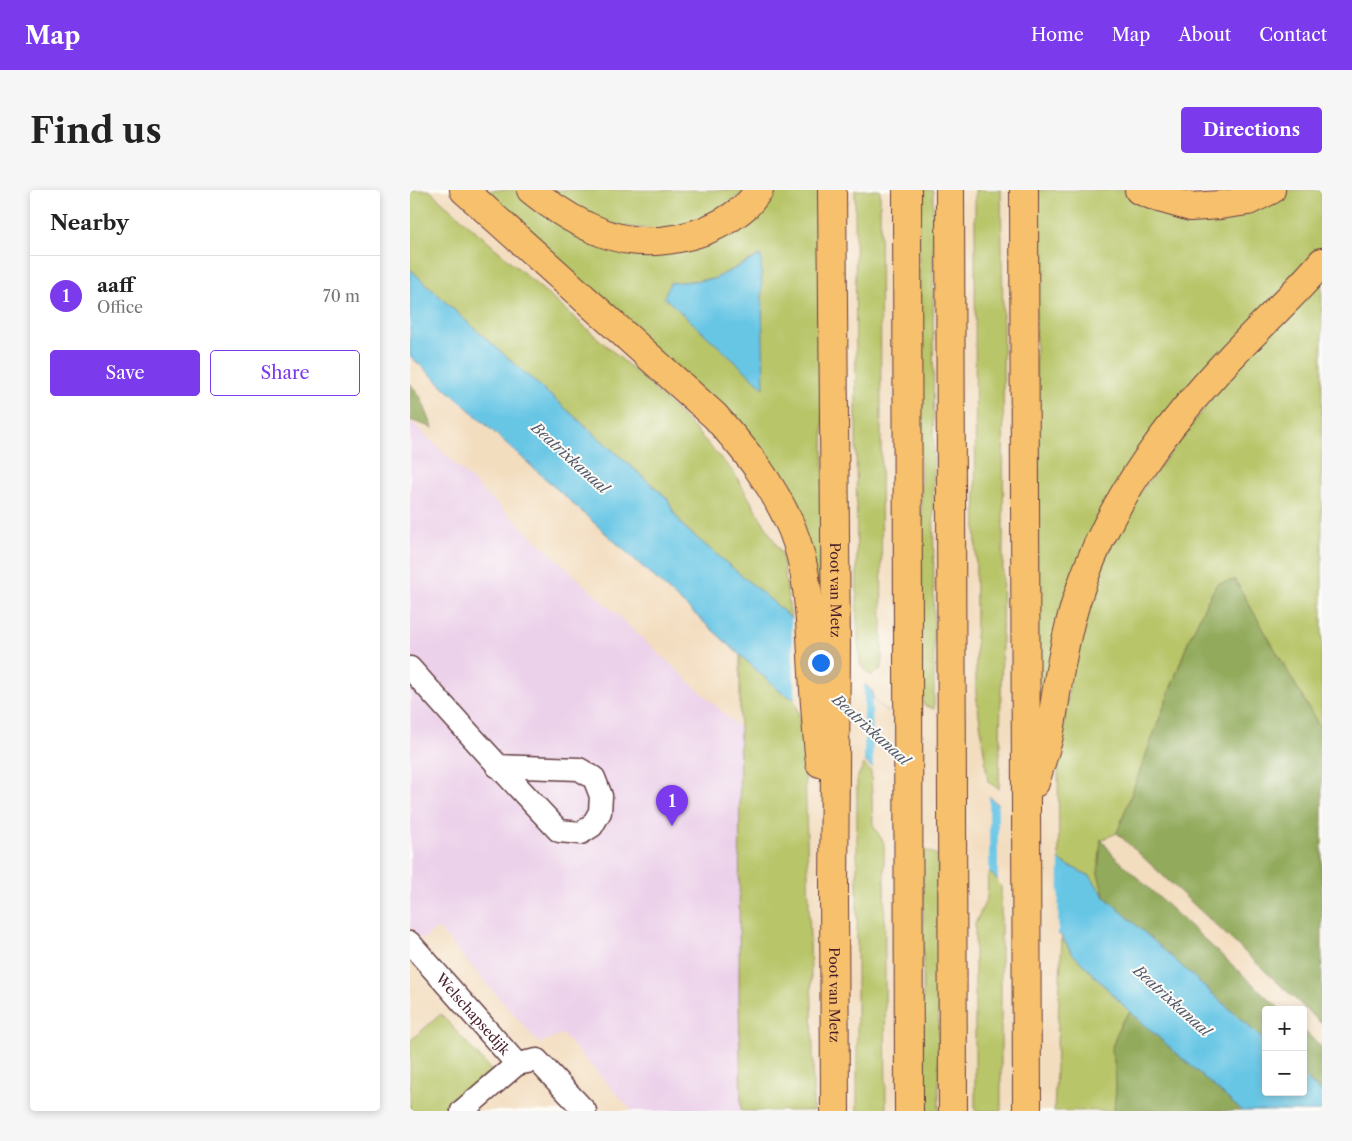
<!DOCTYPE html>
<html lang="en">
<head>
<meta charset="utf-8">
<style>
	body { margin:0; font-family:"Libre Caslon Text",serif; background:#f6f6f6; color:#222 }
	.controls { position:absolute; right:15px; bottom:15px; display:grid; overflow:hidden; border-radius:5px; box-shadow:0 2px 8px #0003 }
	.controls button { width:45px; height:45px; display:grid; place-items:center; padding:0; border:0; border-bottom:1px solid #e0e0e0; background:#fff; color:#222; font:25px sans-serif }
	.you { position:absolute; left:410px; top:472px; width:18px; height:18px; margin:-12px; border:4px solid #fff; border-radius:50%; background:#1a73e8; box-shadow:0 0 0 8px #1a73e833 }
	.badge { display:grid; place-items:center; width:32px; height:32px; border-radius:50%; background:#7c3aed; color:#fff; font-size:16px; font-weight:700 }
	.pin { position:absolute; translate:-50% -41px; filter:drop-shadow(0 1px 2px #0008) }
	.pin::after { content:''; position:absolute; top:26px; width:18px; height:15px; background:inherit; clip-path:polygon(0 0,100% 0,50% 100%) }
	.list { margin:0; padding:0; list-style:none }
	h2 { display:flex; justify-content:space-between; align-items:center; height:65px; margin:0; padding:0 20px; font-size:21px }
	h2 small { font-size:16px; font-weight:400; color:#767676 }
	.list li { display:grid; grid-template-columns:32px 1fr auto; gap:15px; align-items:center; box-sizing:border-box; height:80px; padding:0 20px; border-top:1px solid #e0e0e0 }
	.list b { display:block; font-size:19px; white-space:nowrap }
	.list p { margin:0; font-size:16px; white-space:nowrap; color:#767676 }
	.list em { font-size:16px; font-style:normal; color:#767676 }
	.actions { display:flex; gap:10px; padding:15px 20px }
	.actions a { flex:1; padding:11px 0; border:1px solid #7c3aed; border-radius:5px; text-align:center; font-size:18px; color:#7c3aed }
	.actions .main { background:#7c3aed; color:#fff }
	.map { position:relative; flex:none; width:912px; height:921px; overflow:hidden; border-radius:5px }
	header { display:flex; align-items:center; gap:30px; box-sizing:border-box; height:70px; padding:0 25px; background:#7c3aed; color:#fff }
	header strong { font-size:24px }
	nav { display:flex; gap:28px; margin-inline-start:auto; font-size:18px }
	.intro { display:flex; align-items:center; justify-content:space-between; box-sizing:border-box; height:120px; padding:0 30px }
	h1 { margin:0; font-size:35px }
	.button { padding:12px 22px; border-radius:5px; background:#7c3aed; color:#fff; font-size:18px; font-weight:700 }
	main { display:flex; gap:30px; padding:0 30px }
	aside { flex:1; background:#fff; border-radius:5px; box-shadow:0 2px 8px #0003 }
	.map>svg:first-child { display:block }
</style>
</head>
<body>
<header>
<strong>Map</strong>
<nav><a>Home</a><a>Map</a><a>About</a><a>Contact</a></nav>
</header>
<div class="intro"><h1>Find us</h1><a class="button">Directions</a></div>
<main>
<aside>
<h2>Nearby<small></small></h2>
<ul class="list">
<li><span class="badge">1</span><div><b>aaff</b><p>Office</p></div><em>70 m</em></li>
</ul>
<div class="actions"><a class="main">Save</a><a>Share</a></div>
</aside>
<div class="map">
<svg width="912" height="921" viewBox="0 0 912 921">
	<rect width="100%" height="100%" fill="#fdfcf7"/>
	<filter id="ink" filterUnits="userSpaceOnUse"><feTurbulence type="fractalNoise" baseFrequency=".02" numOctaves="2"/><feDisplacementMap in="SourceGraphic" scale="10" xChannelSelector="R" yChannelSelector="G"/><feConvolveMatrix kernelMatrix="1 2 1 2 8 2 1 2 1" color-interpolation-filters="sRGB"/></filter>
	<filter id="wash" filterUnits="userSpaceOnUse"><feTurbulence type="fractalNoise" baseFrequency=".0096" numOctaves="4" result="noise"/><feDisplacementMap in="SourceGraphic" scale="20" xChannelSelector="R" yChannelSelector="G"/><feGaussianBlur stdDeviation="1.12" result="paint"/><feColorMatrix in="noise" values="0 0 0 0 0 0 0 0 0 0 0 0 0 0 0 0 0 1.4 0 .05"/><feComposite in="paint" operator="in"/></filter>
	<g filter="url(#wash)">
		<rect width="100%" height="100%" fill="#f3ddbf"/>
		<path fill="#ecd1ea" d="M0,230L75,303L334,542L354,921H222L152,844L129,853L28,738L12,750L0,736Z"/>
		<path fill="#b8c567" stroke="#817249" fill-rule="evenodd" d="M0,0H19L233,188L282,236L324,283L372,364L381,428L275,338L264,323L257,308L55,130L0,79Z
			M65,0H111L225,57L357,0H412L414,411L406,412L382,317ZM350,65L353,197L260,93L304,89Z
			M137,0H337L292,31L256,41L194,34Z
			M445,0H470L472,478L461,486L450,475L447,431Z
			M508,0H523L524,519L513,515Z
			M565,0H591C595,200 594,399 589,599L578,592L566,503Z
			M625,0H716L746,16L868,4L875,0H912V58L703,305L628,547Z
			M912,83V541L825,390L807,394L797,412L778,452L707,643L691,650L688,684L695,707L680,686L653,673L649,669L648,576L661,481L683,394L720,316L829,173Z
			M330,465L372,503L385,509L394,549L403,851V921H331L329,808Z
			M454,574L461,582L463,635L474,653L476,921H447V588Z
			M513,659L528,665L529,921H513Z
			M578,681L591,692V921H565V734L577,708Z
			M652,747L661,762L720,822L711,833L701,860L705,875L706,898L704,921H644Z
			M31,824L85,885L44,921H0V851Z"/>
		<path fill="#92aa5c" stroke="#6e6444" d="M0,193L11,208L23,238L0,230Z
			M825,390L912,541V834L707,643L778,452L797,412L807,394Z
			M691,649L703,665L871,820H856V852L695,707L688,684Z
			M720,822L832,921H704L706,898L705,875L701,860L711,833Z
			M893,840L912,857V903L893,886Z"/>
		<path fill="#67c6e5" stroke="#587288" d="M351,65L354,198L254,107L260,93L304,89Z
			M0,79L55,130L257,308L264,323L275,338L362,411L463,502V510L524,563H531L653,673L680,686L695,707L856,852V902H893V886L912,903V921H832L720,822L661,762L652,747L578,681V674L522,619H507L388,510L372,503L0,166Z"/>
		<path fill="#f3ddbf" d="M381,425L454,490V572L385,512Z
			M462,509L478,523H490L525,555V562H533L579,603V685L576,682L574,671L563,661L552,660L521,630L520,622L506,621L463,581Z
			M588,611L649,666L648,747L588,693Z"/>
	</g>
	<g filter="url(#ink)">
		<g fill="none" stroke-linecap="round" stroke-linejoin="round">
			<defs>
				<g id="street">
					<path d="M0,478C49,533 98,587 149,641L171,643L182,636L190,622L191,606L184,588L169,579L87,576"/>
					<path id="s1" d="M0,753L107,874L127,870L175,921"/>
					<path d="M52,921L107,874"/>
				</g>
				<g id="highway">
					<path d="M54,0L305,226C337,262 363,294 382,339C398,378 400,424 402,466C404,502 406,537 410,573"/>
					<path d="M121,0C143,18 166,33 193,43C240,61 300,48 337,15C342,10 345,5 349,0"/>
					<path id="s2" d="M422,0L426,458L424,696L425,921"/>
					<path d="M497,0L499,921"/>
					<path d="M540,0L543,921"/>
					<path d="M614,0L617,921"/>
					<path d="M729,0L749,8L781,17L810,15L838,11L861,0"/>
					<path d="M625,593C629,578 635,562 639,546C644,523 646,499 651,475C656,447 663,418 673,391C703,306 759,233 820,168C850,136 883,106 912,72"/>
				</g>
			</defs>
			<use href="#street" stroke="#633c41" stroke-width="25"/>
			<use href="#highway" stroke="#633c41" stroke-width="30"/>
			<use href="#street" stroke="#fff" stroke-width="22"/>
			<use href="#highway" stroke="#f7c06c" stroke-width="28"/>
		</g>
	</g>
	<g text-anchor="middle" stroke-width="4" stroke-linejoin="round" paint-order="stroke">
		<g font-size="14" fill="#4a1f2b" stroke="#fdfcf7">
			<text dy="5" stroke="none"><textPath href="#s2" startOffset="400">Poot van Metz</textPath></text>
			<text dy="5" stroke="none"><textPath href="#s2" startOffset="805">Poot van Metz</textPath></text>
			<text dy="5" stroke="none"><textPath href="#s1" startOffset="95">Welschapsedijk</textPath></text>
		</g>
		<g font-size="15" font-style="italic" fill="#54596c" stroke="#fdfcf7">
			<text transform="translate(160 268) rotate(42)" y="5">Beatrixkanaal</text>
			<text transform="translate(461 540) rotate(42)" y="5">Beatrixkanaal</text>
			<text transform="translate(762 811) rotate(42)" y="5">Beatrixkanaal</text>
		</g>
	</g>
</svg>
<div class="controls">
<button>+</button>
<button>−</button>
</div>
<div class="you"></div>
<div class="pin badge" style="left:262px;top:636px">1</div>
</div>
</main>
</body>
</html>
